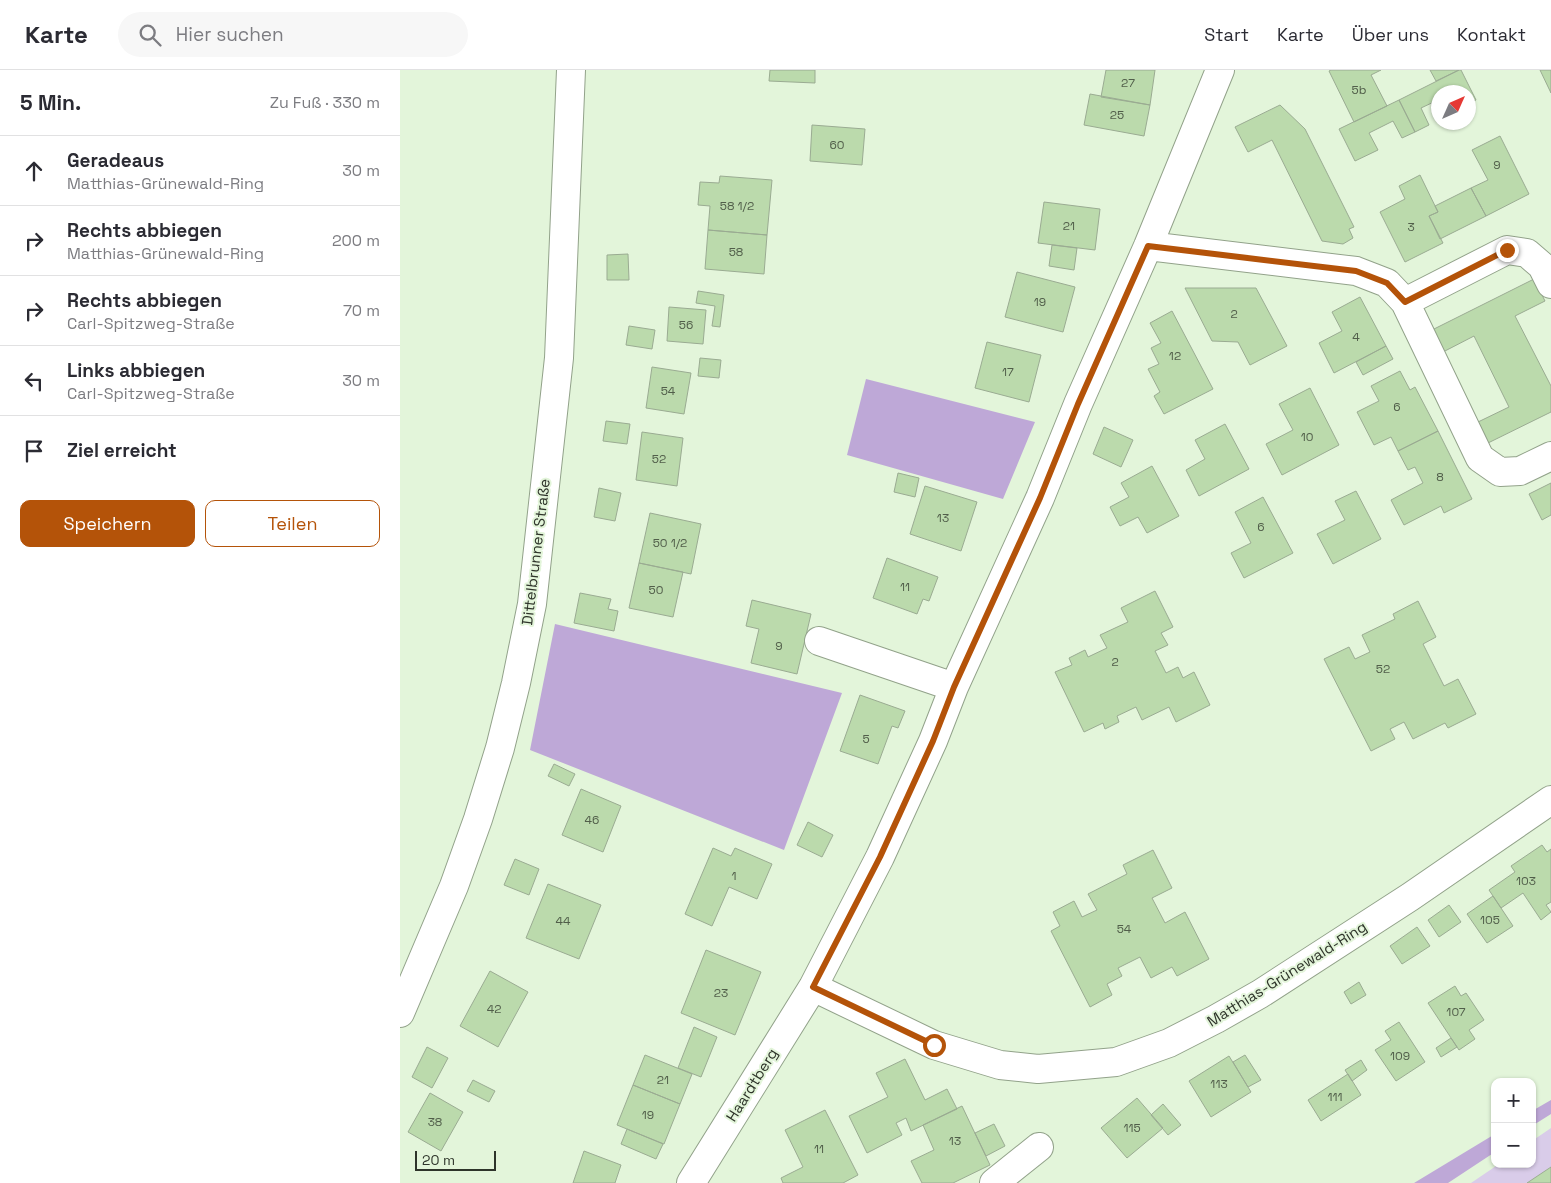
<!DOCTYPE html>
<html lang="de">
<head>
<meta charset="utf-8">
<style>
	body { margin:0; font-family:"Space Grotesk",sans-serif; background:#f7f7f7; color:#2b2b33 }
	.controls { position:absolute; right:15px; bottom:15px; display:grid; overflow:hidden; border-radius:10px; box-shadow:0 1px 4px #0004 }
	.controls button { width:45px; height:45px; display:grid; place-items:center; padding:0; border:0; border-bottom:1px solid #e1e1e2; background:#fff; color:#2b2b33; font:25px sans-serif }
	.compass { position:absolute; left:1031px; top:15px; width:45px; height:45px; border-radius:50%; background:#fff; box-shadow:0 1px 4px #0004; rotate:45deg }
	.scale { position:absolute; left:15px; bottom:12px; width:81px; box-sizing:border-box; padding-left:5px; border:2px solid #2e342a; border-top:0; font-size:14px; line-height:18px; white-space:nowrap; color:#2e342a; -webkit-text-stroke:4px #e3f5da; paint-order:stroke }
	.stop { position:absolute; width:15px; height:15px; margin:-11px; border:4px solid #b45309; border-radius:50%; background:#fff }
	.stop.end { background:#b45309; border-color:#fff; box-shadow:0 1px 5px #0008 }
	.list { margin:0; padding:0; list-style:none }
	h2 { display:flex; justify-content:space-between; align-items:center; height:65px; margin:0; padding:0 20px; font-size:21px }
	h2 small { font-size:16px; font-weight:400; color:#7c7c81 }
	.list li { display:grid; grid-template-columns:32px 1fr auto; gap:15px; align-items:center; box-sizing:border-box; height:70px; padding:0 20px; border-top:1px solid #e1e1e2 }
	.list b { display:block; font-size:19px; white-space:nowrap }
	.list p { margin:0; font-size:16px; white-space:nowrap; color:#7c7c81 }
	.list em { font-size:16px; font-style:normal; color:#7c7c81 }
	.actions { display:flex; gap:10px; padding:15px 20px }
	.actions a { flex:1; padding:11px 0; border:1px solid #b45309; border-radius:10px; text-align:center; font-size:18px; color:#b45309 }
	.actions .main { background:#b45309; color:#fff }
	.icon { flex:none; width:28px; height:28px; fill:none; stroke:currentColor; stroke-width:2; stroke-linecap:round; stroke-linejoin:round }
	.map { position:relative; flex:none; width:1151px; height:1113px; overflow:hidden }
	header { display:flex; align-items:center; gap:30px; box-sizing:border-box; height:70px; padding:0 25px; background:#fff; border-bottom:1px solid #e1e1e2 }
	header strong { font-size:24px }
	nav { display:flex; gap:28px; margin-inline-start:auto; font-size:18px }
	.search { width:350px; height:45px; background:#f7f7f7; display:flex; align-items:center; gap:12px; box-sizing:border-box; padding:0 18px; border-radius:28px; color:#7c7c81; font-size:19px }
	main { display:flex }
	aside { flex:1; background:#fff }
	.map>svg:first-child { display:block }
</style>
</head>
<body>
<header>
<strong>Karte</strong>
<div class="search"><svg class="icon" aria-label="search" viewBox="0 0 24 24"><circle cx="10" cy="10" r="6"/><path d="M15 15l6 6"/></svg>Hier suchen</div>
<nav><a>Start</a><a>Karte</a><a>Über uns</a><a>Kontakt</a></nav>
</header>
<main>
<aside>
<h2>5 Min.<small>Zu Fuß · 330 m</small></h2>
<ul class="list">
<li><svg class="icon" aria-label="ahead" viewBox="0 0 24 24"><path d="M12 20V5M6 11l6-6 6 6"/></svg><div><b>Geradeaus</b><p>Matthias-Grünewald-Ring</p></div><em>30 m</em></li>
<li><svg class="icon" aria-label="right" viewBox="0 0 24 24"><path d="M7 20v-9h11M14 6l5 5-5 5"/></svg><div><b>Rechts abbiegen</b><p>Matthias-Grünewald-Ring</p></div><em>200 m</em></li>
<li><svg class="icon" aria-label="right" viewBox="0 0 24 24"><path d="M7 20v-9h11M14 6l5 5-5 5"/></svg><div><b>Rechts abbiegen</b><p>Carl-Spitzweg-Straße</p></div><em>70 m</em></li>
<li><svg class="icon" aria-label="left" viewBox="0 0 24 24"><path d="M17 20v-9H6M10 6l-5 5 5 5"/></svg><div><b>Links abbiegen</b><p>Carl-Spitzweg-Straße</p></div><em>30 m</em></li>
<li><svg class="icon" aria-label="arrive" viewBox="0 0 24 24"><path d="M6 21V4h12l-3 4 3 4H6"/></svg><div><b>Ziel erreicht</b></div></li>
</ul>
<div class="actions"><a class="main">Speichern</a><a>Teilen</a></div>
</aside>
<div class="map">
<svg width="1151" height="1113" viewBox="0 0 1151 1113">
	<rect width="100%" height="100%" fill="#e3f5da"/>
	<path fill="#d9cce9" d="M1151,1058V1097L1127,1113H1071L1099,1094H1132V1071Z"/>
	<path fill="#bea8d7" d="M466,309L635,352L603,429L447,385Z
		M155,554L442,623L384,780L130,680Z
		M1151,1030V1044L1132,1056V1041Z
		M1095,1064V1082L1048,1113H1014Z"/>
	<path fill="#bbdaac" stroke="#9aab92" d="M370,0H415V13L369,11Z
		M706,0H755L750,35L701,27Z
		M931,0H981L971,5L987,36L954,52L929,1Z
		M1030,0H1059L1036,11Z
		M1059,0H1061L1076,30L1068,33V22H1038V30L1021,38L1029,55L1015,62L999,30Z
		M1140,0H1151V23Z
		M690,24L750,35L744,66L684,55Z
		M999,30L1015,62L1002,68L993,51L969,63L978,80L955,91L939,59Z
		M880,35L905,59L954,157L949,159L953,168L943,174L922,171L872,70L848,82L835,57Z
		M412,55L465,59L462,95L410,91Z
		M1100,66L1129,124L1086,146L1071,118L1088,110L1072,80Z
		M1020,105L1038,142L1029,146L1043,173L1005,192L980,142L1005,129L999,116Z
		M320,106L372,110L367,165L308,160L310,136L298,135L300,112L319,113Z
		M1071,118L1086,146L1040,169L1029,146L1038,142L1035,136Z
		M644,132L700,139L695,180L638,173Z
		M308,160L367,165L364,204L305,199Z
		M652,175L677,178L674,200L649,196Z
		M228,184L229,210H207V185Z
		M617,202L675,217L663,262L605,247Z
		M1134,209L1145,231L1115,246L1151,316V342L1088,373L1078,352L1109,337L1074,266L1043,282L1032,260Z
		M785,218H856L887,276L850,295L838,272L812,271Z
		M298,221L324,225L320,257L312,256L315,236L296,233Z
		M960,227L986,276L934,303L919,273L942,261L932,242Z
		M269,237L306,240L303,274L267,271Z
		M772,241L813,319L764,344L754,326L760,322L748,299L759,294L751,278L761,273L750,253Z
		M229,256L255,260L252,279L226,275Z
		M587,272L641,285L629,332L575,318Z
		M986,276L993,289L963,305L956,292Z
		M300,288L321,290L319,308L298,306Z
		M252,297L291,303L284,344L246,338Z
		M1000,301L1010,320L1015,317L1038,361L998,381L991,367L974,375L957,342L979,331L971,316Z
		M910,318L939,375L882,405L866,374L893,360L879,334Z
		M206,351L230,354L227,374L203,371Z
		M825,354L849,399L799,426L786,400L805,389L795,370Z
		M704,357L733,370L721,397L693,384Z
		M1038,361L1072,429L1044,443L1041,436L1004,455L991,430L1023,413L1015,397L1008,400L998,381Z
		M242,362L283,368L277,416L236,410Z
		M752,396L779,446L747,463L738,447L720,456L710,437L729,427L721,413Z
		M498,403L519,408L515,427L494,422Z
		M1151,413V445L1142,450L1129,424Z
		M525,416L577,432L561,481L510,464Z
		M199,418L221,423L215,451L194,447Z
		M956,421L981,469L933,494L917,464L945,450L935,431Z
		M863,427L893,483L844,508L831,483L851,473L835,442Z
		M250,443L301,454L291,504L239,493Z
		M487,488L538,507L529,531L523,529L517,544L473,528Z
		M239,493L283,502L273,547L229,538Z
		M755,521L773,557L761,563L768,575L755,581L766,603L778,597L783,608L794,602L810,635L776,652L769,637L742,650L736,637L717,646L719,652L705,659L703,653L684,662L655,602L672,595L669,588L685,580L688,587L707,578L700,565L728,552L721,538Z
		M180,523L211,529L208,539L218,541L214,561L174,553Z
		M352,530L411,544L397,604L351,593L359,559L346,556Z
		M1018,531L1036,567L1023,574L1044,616L1058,609L1076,644L1048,658L1045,653L1013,669L1004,652L990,659L995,669L971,681L924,589L949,577L955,589L970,582L962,565L995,549L993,544Z
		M460,625L505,641L498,658L492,656L478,694L440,681Z
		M154,694L175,704L169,716L148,706Z
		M181,719L221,736L203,782L162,765Z
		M408,752L433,765L422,787L397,775Z
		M1142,775L1147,782L1151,779V832L1146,835L1151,842L1141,850L1123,823L1101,838L1089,820L1115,802L1111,796Z
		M313,778L331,786L335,778L372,794L357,829L329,817L312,856L285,844Z
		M753,780L772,818L752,828L765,853L785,842L809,889L777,906L772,897L751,908L740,887L718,898L722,906L707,914L712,925L690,937L651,861L660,856L653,842L674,831L682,847L697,840L688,824L727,804L723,795Z
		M115,789L139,799L129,825L104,815Z
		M148,814L201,835L179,889L126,868Z
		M1093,826L1113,856L1087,873L1067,844Z
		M1049,835L1061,852L1039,867L1028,850Z
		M1017,857L1030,876L1002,894L990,876Z
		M306,880L361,902L335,965L281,943Z
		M90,901L128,922L98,977L60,956Z
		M959,912L966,925L951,934L944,922Z
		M1055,916L1061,926L1066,923L1084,950L1069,960L1075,969L1059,980L1028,933Z
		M999,952L1025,992L996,1011L975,980L991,970L985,961Z
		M294,957L317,967L301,1007L278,998Z
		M1051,968L1057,977L1041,987L1036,978Z
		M27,977L48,988L32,1018L12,1007Z
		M245,985L292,1004L280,1034L233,1015Z
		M845,985L861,1010L848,1017L833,992Z
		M829,986L851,1022L811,1047L789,1011Z
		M505,989L525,1030L547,1019L557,1039L511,1061L506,1048L496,1053L502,1065L467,1083L449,1046L488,1027L476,1003Z
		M961,990L967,1000L952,1011L945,1000Z
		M948,1004L961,1025L921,1051L908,1030Z
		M73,1010L95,1021L89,1032L67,1021Z
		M233,1015L280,1034L264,1074L217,1055Z
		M30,1023L63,1042L41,1081L8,1062Z
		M737,1028L763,1058L727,1088L701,1058Z
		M763,1034L781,1055L768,1065L751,1045Z
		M562,1036L590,1095L553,1113H522L511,1091L534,1080L523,1055Z
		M425,1040L458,1105L443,1113H383L381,1108L403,1097L385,1060Z
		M594,1054L605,1076L586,1086L575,1063Z
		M227,1059L263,1074L256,1089L221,1074Z
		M184,1081L221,1095L215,1113H173Z
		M1151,1097V1113H1127Z"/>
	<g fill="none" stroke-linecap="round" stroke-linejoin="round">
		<defs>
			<path id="minor" d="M748,176L956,201L987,213L1005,232L1080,388L1100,402L1120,401L1151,386
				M1005,232L1107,180L1127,183L1142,196L1151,214
				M419,571L554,617
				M413,917L534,975L600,995L638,999L716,992L769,973L816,949L860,924L1010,827L1151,730
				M0,943L54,816L78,749L100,678L116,613L132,534L159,288L171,0
				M291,1113L413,917L480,787L533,671L554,617L640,428L678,334L748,176L820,0
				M594,1113L639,1077"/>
		</defs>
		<use href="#minor" stroke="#92a28a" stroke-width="30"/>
		<use href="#minor" stroke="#fff" stroke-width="28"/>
	</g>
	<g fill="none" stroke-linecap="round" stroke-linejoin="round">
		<path stroke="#b45309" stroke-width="6" d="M534,975L413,917L480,787L533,671L554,617L640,428L678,334L748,176L956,201L987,213L1005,232L1107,180"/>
	</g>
	<g text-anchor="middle" stroke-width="4" stroke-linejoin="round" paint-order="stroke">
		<g font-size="12" fill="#515e4a">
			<text x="728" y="17">27</text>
			<text x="959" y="24">5b</text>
			<text x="717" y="49">25</text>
			<text x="437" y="79">60</text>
			<text x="1097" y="99">9</text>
			<text x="337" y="140">58 1/2</text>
			<text x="669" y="160">21</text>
			<text x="1011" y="161">3</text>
			<text x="336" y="186">58</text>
			<text x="640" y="236">19</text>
			<text x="834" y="248">2</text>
			<text x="286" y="259">56</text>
			<text x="956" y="271">4</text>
			<text x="775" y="290">12</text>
			<text x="608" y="306">17</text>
			<text x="268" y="325">54</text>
			<text x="997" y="341">6</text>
			<text x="907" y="371">10</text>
			<text x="259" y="393">52</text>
			<text x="1040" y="411">8</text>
			<text x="543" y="452">13</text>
			<text x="861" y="461">6</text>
			<text x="270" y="477">50 1/2</text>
			<text x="505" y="521">11</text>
			<text x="256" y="524">50</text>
			<text x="379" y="580">9</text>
			<text x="715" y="596">2</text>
			<text x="983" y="603">52</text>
			<text x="466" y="673">5</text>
			<text x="192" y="754">46</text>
			<text x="334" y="810">1</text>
			<text x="1126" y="815">103</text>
			<text x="1090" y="854">105</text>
			<text x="163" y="855">44</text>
			<text x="724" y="863">54</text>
			<text x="321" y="927">23</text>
			<text x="94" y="943">42</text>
			<text x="1056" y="946">107</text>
			<text x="1000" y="990">109</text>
			<text x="263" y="1014">21</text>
			<text x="819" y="1018">113</text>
			<text x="935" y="1031">111</text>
			<text x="248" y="1049">19</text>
			<text x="35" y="1056">38</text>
			<text x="732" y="1062">115</text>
			<text x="555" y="1075">13</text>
			<text x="419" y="1083">11</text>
		</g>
		<g font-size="15" fill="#2e342a" stroke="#e3f5da">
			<text transform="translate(136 482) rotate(-83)" y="5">Dittelbrunner Straße</text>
			<text transform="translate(887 904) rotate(-32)" y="5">Matthias-Grünewald-Ring</text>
			<text transform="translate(352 1015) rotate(-58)" y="5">Haardtberg</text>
		</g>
	</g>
</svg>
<div class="controls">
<button>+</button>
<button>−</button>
</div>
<svg class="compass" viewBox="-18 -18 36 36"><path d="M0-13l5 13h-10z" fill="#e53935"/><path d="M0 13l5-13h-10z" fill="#7c7c81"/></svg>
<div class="scale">20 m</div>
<div class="stop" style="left:534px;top:975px"></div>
<div class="stop end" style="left:1107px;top:180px"></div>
</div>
</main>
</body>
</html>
